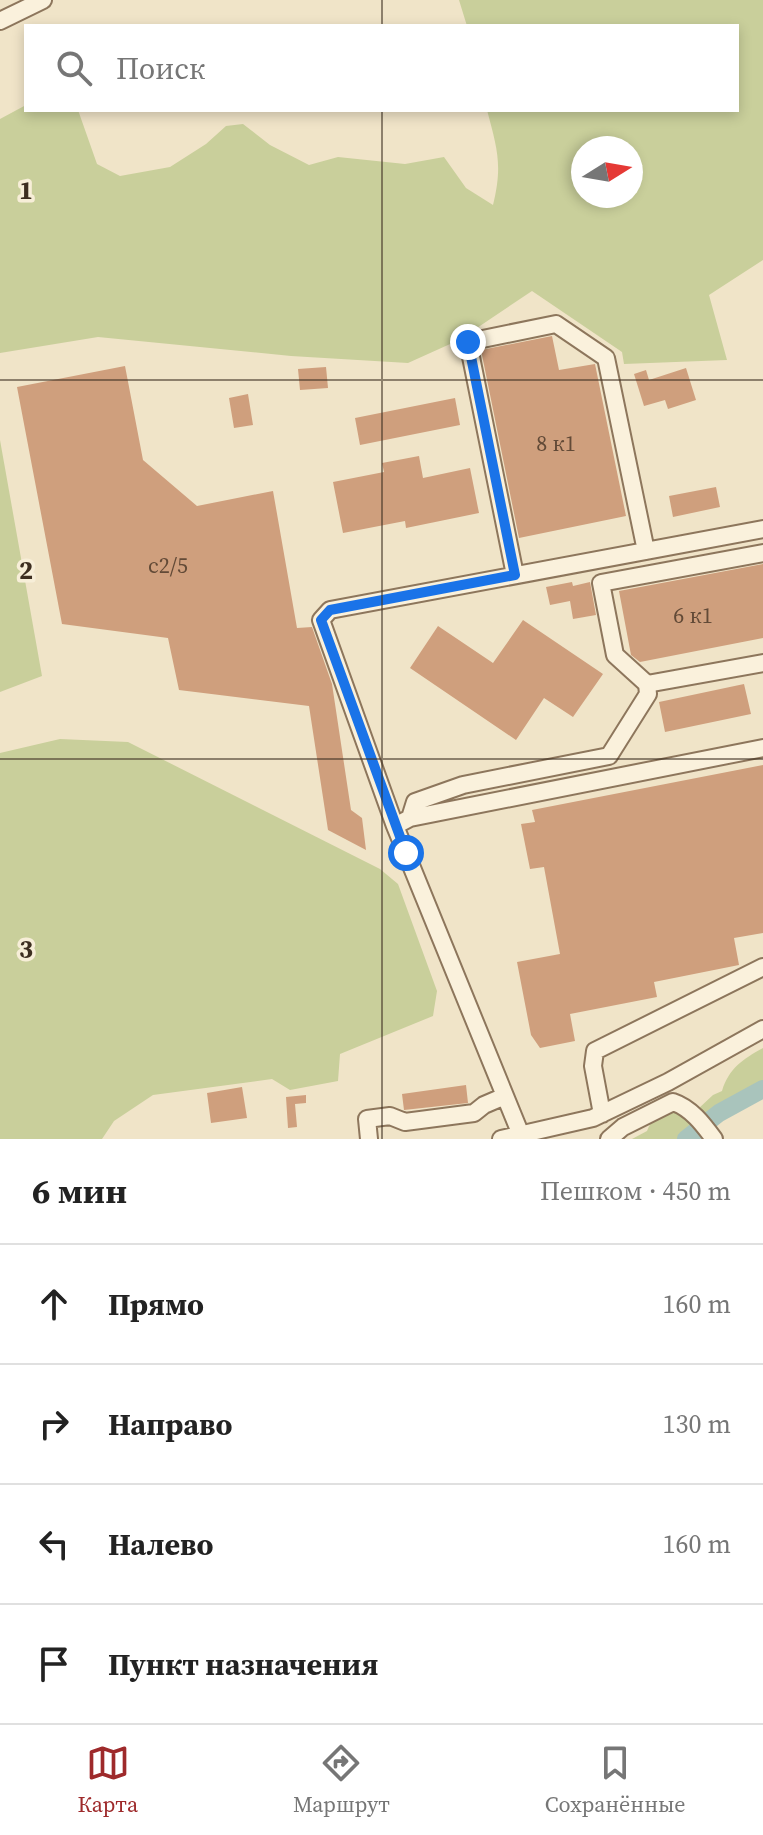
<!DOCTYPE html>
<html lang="ru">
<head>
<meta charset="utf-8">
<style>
	body { margin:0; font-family:"Source Serif 4",serif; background:#f2f2f2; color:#222 }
	.compass { position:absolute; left:571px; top:136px; width:72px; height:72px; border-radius:50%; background:#fff; box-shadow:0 4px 12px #0003; rotate:79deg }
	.stop { position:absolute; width:24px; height:24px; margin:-18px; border:6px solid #1a73e8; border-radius:50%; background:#fff }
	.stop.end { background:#1a73e8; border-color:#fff; box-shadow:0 2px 8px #0008 }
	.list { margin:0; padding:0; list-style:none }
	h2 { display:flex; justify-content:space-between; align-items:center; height:104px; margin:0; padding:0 32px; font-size:34px }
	h2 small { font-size:26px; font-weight:400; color:#767676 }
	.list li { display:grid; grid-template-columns:52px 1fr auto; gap:24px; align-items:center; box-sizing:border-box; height:120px; padding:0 32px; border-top:2px solid #e0e0e0 }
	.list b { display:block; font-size:30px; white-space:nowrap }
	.list em { font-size:26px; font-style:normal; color:#767676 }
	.icon { flex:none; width:44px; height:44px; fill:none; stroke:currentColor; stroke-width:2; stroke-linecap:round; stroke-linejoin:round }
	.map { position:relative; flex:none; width:763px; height:1139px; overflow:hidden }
	.search { position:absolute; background:#fff; box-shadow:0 4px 12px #0003; left:24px; right:24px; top:24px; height:88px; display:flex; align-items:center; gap:20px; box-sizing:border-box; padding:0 28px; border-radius:0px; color:#767676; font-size:30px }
	.sheet { height:584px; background:#fff }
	nav { display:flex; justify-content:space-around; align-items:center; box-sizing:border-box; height:112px; border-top:2px solid #e0e0e0; background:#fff; font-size:22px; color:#767676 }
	nav a { display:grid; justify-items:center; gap:4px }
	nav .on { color:#9e2a2b }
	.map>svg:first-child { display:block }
</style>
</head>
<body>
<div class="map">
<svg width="763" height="1139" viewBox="0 0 763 1139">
	<rect width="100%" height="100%" fill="#f0e4c8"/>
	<path fill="#c9cf9b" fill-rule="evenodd" d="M459,0H763V260L709,295L727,360L624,364L622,352L532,291L459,340L408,363L291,356L98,337L0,353V119L26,105V110H78L97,164L120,176L170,167L206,144L226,126L243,124L270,145L309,165L338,157L405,164L444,157L466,188L493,205C503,165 497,148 487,110H737V26H467ZM583,148H631V196H583Z
		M0,440L42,676L0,692Z
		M60,739L128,742L380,869L398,884L437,991L433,1016L340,1054L338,1081L290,1090L272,1079L153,1095L114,1121L102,1139H0V753Z
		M763,1048V1084L723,1102L678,1139H632L647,1131C656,1107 676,1109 698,1109L713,1095L722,1091C729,1068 743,1059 763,1048Z"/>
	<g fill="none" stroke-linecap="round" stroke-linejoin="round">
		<path stroke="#a9c4bc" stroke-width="18" d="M686,1139L719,1113L763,1089"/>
	</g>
	<path fill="#cf9f7d" d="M552,336L559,370L595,364L626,516L519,538L481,350Z
		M125,366L143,460L197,506L273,491L297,628L312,627L332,684L351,810L362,818L366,850L328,830L309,706L179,690L168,638L62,624L17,387Z
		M326,367L328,388L300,390L298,369Z
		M686,368L696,400L668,409L665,400L644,406L634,374L646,370L649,380Z
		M248,394L253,425L234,428L229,398Z
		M455,398L460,425L360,445L355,418Z
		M419,456L423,478L470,468L479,513L406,528L405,521L343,533L333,482L384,472L382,463Z
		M716,487L720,507L673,517L669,496Z
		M763,564V638L640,662L631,655L619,591Z
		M572,582L573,586L590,582L596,615L573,619L570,601L550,605L546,587Z
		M523,620L603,674L573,717L544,698L516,740L410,668L438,626L493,663Z
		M744,684L751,714L665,732L659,702Z
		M763,765V933L734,938L739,965L654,982L657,997L570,1014L575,1041L540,1048L531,1035L517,962L560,954L544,867L530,869L521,824L535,822L532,810Z
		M466,1085L468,1103L404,1110L402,1094Z
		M242,1087L247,1118L211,1123L207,1093Z
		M306,1095V1103L295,1104L297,1127L288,1128L286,1097Z"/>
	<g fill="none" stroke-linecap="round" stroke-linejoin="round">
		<defs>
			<path id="minor" d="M0,21L43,0
				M515,575L468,342L556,324L606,358L646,551
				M647,684L763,663
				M410,818L415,802L463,785L609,756L648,694L647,684L615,655L601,583L763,553
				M395,826L321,620L330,610L763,529
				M602,1114L593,1066L595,1051L763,967
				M521,1135L395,826L410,818L763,748
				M369,1139L367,1119L390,1116L405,1122L474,1113L484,1105L505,1096
				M501,1139L593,1118L668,1082L763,1029
				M609,1139L623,1127L673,1102C691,1108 703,1124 714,1139"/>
		</defs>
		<use href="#minor" stroke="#8d765c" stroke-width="20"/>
		<use href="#minor" stroke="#faf1dc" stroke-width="16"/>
	</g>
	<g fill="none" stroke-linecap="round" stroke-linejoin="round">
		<path stroke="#1a73e8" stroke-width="10" d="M406,853L321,620L330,610L515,575L468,342"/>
	</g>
	<path fill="none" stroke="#3d2e20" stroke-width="2" stroke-opacity="0.55" d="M382,0V26M382,110V1139M0,380H763M0,759H763"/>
	<g text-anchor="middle" stroke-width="7" stroke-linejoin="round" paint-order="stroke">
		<g font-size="22" fill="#624a37">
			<text x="556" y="451">8 к1</text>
			<text x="168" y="573">с2/5</text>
			<text x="693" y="623">6 к1</text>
		</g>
	</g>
	<g font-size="26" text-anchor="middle" font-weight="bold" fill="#3d2e20" stroke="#f7eed8" stroke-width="7" stroke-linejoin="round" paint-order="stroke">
		<text x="26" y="199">1</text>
		<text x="26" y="579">2</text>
		<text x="26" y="958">3</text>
	</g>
</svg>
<svg class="compass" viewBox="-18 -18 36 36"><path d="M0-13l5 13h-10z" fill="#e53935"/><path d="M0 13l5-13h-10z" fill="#767676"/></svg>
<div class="stop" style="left:406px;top:853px"></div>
<div class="stop end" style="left:468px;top:342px"></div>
<div class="search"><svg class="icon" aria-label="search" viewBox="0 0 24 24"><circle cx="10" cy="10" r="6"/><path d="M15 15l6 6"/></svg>Поиск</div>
</div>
<section class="sheet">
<h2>6 мин<small>Пешком · 450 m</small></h2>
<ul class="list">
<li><svg class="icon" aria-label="ahead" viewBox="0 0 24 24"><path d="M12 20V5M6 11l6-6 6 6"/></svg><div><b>Прямо</b></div><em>160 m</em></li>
<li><svg class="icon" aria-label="right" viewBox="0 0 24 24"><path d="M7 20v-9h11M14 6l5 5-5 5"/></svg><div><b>Направо</b></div><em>130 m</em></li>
<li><svg class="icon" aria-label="left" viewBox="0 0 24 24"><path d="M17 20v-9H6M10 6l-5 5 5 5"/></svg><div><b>Налево</b></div><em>160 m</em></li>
<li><svg class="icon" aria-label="arrive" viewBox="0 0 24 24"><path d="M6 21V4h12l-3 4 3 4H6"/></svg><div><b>Пункт назначения</b></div></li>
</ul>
</section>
<nav>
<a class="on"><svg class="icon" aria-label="map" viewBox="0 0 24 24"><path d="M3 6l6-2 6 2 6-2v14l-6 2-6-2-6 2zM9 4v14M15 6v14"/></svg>Карта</a>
<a><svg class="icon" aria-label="directions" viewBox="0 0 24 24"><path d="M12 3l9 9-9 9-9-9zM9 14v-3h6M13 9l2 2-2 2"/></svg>Маршрут</a>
<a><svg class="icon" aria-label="saved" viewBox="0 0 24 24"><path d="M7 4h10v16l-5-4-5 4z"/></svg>Сохранённые</a>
</nav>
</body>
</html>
